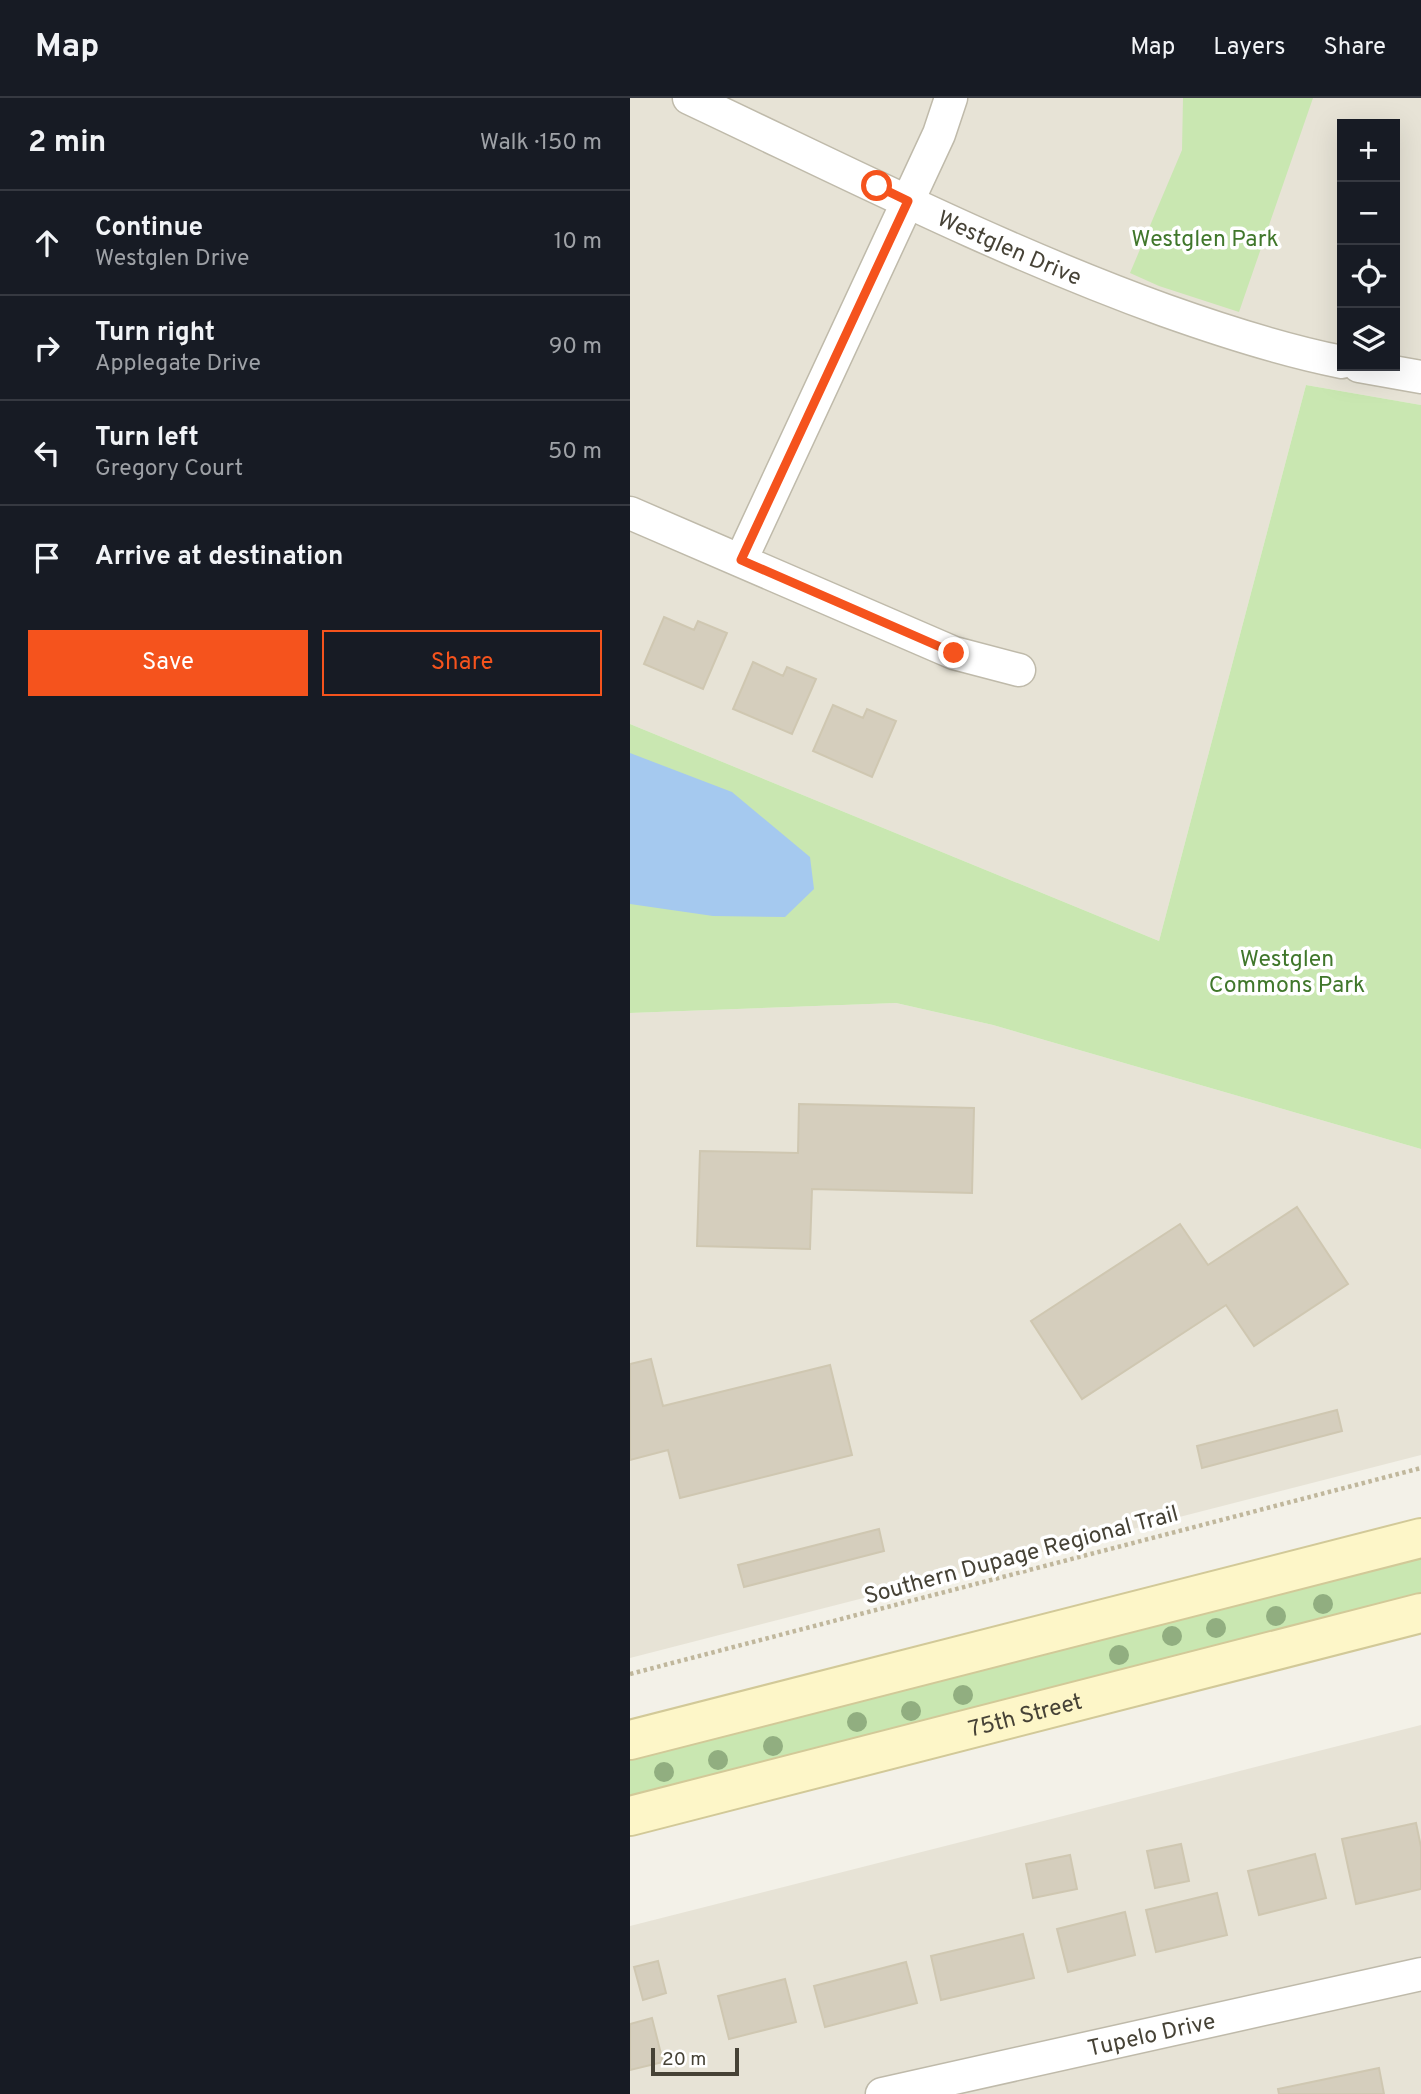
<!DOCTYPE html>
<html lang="en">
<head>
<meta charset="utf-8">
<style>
	body { margin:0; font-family:Overpass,sans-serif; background:#20242c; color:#f1f3f6 }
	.controls { position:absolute; right:21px; top:21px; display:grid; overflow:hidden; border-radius:0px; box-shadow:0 7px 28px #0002 }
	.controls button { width:63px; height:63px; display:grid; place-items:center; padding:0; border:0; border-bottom:2px solid #363941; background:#171b24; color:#f1f3f6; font:35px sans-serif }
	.scale { position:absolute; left:21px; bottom:18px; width:88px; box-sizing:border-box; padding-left:7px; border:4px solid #464236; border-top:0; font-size:19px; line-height:24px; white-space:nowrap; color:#464236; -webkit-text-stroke:5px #fff; paint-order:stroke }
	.stop { position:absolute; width:21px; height:21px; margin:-16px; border:5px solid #f5531d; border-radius:50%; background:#fff }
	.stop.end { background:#f5531d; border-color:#fff; box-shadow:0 2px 7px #0008 }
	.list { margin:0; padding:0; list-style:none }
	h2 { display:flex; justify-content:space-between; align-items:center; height:91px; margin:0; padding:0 28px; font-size:30px }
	h2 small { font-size:23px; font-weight:400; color:#9ea1a6 }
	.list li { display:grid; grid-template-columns:46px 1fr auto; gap:21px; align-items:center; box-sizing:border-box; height:105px; padding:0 28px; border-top:2px solid #363941 }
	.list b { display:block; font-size:26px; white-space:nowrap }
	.list p { margin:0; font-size:23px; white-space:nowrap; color:#9ea1a6 }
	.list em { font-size:23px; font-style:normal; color:#9ea1a6 }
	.actions { display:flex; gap:14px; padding:21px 28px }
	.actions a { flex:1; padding:16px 0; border:2px solid #f5531d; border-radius:0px; text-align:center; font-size:24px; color:#f5531d }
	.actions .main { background:#f5531d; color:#fff }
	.icon { flex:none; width:38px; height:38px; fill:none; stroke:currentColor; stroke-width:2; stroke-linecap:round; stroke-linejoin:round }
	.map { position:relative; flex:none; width:791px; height:1996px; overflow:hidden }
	header { display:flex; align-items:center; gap:42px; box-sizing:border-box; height:98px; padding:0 35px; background:#171b24; border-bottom:2px solid #363941 }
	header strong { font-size:33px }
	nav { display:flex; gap:38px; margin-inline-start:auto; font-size:24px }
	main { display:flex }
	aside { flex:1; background:#171b24 }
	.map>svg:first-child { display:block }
</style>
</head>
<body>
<header>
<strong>Map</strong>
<nav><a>Map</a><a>Layers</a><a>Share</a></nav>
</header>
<main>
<aside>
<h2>2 min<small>Walk · 150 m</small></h2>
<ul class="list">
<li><svg class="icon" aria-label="ahead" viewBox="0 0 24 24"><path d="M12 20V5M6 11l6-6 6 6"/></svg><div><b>Continue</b><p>Westglen Drive</p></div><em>10 m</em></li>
<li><svg class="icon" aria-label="right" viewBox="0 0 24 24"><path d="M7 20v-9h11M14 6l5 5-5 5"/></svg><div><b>Turn right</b><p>Applegate Drive</p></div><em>90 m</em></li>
<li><svg class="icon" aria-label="left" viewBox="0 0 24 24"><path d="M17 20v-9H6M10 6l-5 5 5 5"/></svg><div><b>Turn left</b><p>Gregory Court</p></div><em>50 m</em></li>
<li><svg class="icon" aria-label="arrive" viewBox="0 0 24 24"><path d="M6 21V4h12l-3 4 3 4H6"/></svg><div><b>Arrive at destination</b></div></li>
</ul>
<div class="actions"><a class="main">Save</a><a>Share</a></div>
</aside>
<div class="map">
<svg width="791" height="1996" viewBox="0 0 791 1996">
	<rect width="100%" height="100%" fill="#f3f1e8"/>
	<path fill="#e7e3d6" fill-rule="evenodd" d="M0,0H791V307L676,287L529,843L0,626ZM712,26H765V268H712Z
		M266,905L363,927L791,1051V1357L0,1560V915Z
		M791,1627V1996H0V1828Z"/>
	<path fill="#c9e7b1" d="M553,0H683L609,214L529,188L500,175L552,52Z
		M676,287L791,307V1051L363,927L266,905L0,915V626L529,843Z
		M791,1460V1498L0,1700V1661Z"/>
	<path fill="#a5c9ef" d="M0,655L102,694L180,759L184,791L155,819L83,818L0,806Z"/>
	<path fill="#d5cebd" stroke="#cfc7b1" stroke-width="2" d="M34,519L64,532L68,523L97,535L73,591L14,566Z
		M123,564L153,578L157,569L186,581L162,636L103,611Z
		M203,607L233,620L237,611L266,623L242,679L183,653Z
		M169,1006L344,1010L342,1095L182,1091L180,1151L67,1148L70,1053L168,1055Z
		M667,1109L718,1186L624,1248L596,1207L452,1301L401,1223L550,1126L578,1167Z
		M21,1261L33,1308L200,1267L222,1357L50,1400L38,1352L0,1362V1266Z
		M707,1312L712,1333L572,1370L567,1348Z
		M249,1431L254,1453L114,1489L108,1467Z
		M786,1725L791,1749V1791L726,1806L712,1741Z
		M551,1746L559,1783L525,1790L517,1753Z
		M685,1756L696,1800L629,1817L618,1773Z
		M440,1757L447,1791L403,1800L396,1766Z
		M587,1795L597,1837L526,1854L516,1812Z
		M495,1814L505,1857L438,1874L427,1831Z
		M393,1836L404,1880L311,1902L301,1858Z
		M28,1863L36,1895L13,1902L4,1869Z
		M276,1864L287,1905L195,1929L184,1888Z
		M155,1881L166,1924L99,1941L88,1898Z
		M22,1920L33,1964L0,1972V1926Z
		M749,1970L754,1996H649L648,1991Z"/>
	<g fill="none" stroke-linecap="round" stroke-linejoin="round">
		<defs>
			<g id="street">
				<path id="s1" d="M59,0C216,74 371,153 534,212C593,233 651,252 712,264"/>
				<path d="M729,268L791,279"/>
				<path d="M0,415L324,555L389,572"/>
				<path d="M111,462L309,36L321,0"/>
				<path id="s2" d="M252,1996L791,1876"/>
			</g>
			<g id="secondary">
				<path d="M0,1642L791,1440"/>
				<path id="s3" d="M0,1718L791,1515"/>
			</g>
		</defs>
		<use href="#street" stroke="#bfbaaa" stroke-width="35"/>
		<use href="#secondary" stroke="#d2c998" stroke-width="42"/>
		<path stroke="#c0b79c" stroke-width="4.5" stroke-dasharray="3.5 3.5" stroke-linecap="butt" d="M0,1576L791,1370"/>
		<use href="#street" stroke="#fff" stroke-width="32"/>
		<use href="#secondary" stroke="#fdf6c8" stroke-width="38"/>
	</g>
	<g fill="#91ae80">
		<circle cx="693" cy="1506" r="10"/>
		<circle cx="646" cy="1518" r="10"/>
		<circle cx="586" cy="1530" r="10"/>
		<circle cx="542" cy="1538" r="10"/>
		<circle cx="489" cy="1557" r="10"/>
		<circle cx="333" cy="1597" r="10"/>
		<circle cx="281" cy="1613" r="10"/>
		<circle cx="227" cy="1624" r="10"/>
		<circle cx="143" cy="1648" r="10"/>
		<circle cx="88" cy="1662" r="10"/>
		<circle cx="34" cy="1674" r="10"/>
	</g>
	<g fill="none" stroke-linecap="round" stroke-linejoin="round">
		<path stroke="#f5531d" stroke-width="9" d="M247,88L278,103L111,462L324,555"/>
	</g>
	<g text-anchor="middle" stroke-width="7" stroke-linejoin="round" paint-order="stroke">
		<g font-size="23" fill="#40772b" stroke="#fff">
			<text x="575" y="148">Westglen Park</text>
			<text x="657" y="868">Westglen<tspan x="657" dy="26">Commons Park</tspan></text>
		</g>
		<g font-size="23" fill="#464236" stroke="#fff">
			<text dy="8" stroke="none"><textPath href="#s1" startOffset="354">Westglen Drive</textPath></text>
			<text transform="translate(391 1456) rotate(-15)" y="8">Southern Dupage Regional Trail</text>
			<text dy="8" stroke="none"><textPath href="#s3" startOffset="408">75th Street</textPath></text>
			<text dy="8" stroke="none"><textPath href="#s2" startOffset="276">Tupelo Drive</textPath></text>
		</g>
	</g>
</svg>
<div class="controls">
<button>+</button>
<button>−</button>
<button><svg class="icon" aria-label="locate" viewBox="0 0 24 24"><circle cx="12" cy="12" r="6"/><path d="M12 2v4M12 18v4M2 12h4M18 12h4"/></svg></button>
<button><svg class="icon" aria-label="layers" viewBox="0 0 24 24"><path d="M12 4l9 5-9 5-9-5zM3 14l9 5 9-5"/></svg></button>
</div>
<div class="scale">20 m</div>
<div class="stop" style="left:247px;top:88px"></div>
<div class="stop end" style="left:324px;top:555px"></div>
</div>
</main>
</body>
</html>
